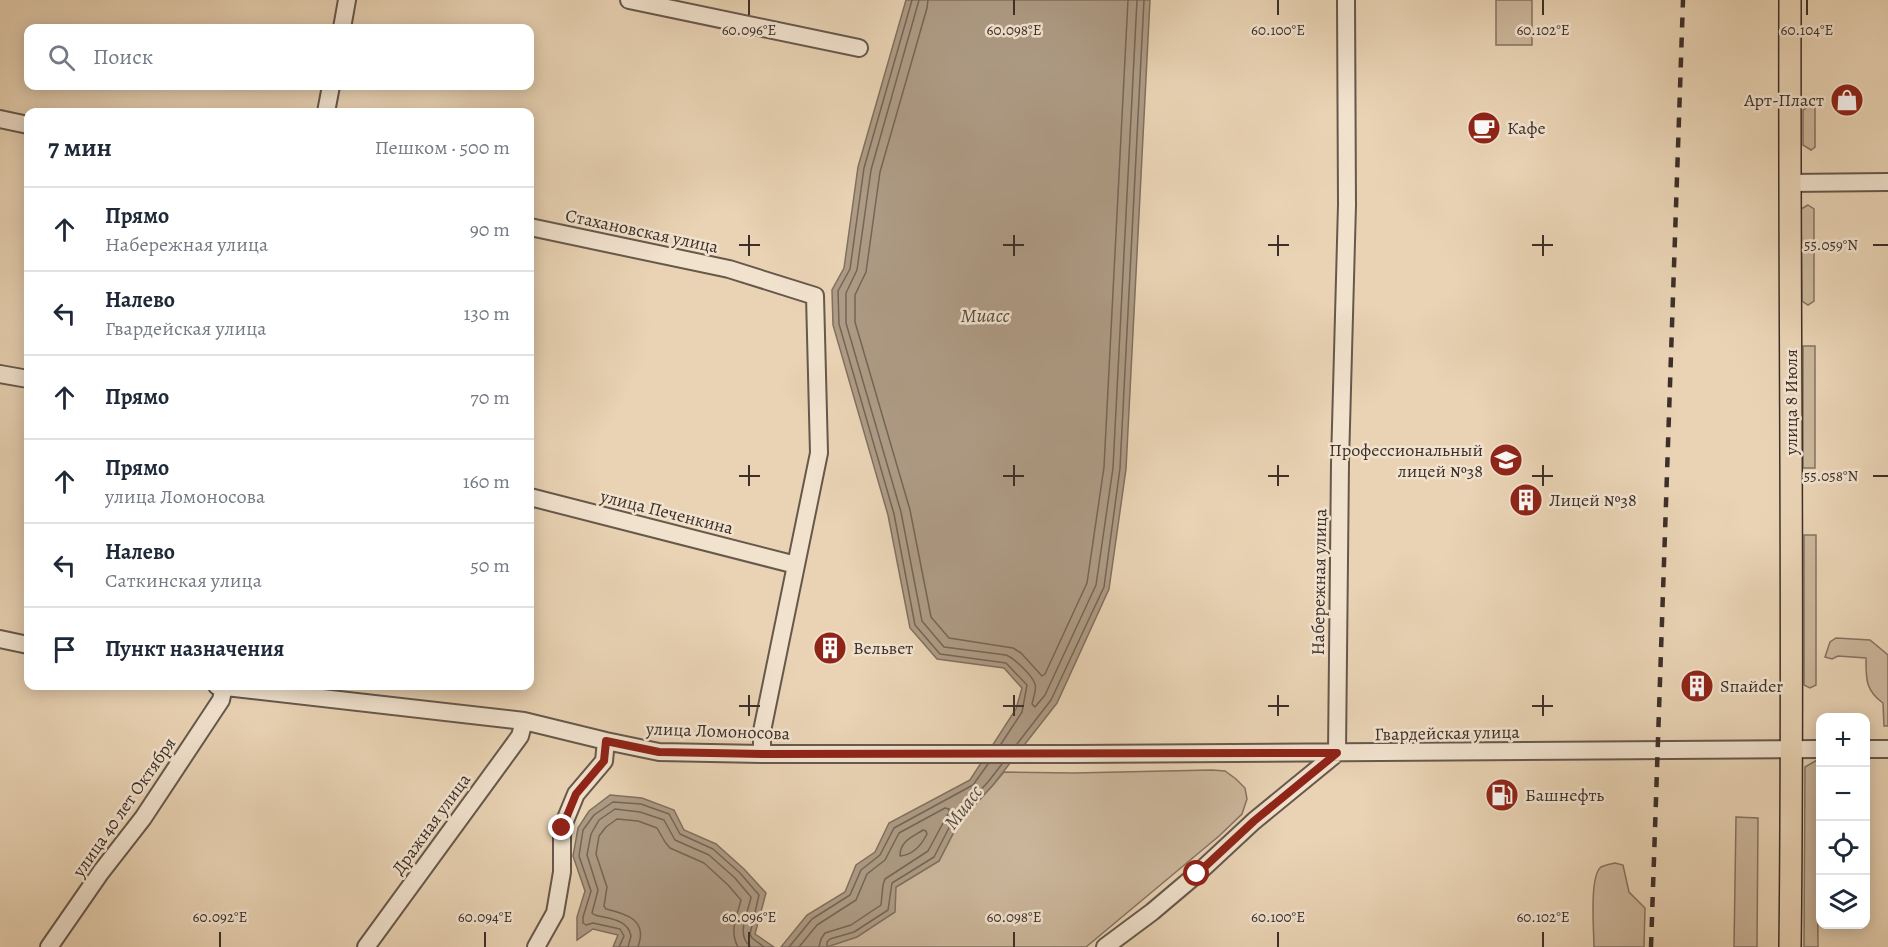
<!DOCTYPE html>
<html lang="ru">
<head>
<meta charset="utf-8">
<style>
	body { margin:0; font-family:Alegreya,serif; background:#f6f6f7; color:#1f2937 }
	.controls { position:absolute; right:18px; bottom:18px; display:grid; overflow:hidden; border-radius:12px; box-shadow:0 3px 15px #0003 }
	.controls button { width:54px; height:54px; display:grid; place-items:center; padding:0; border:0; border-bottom:2px solid #e0e1e3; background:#fff; color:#1f2937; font:30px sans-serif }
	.stop { position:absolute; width:18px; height:18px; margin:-14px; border:4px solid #8f2418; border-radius:50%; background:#fff }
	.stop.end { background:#8f2418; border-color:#fff; box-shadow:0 2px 6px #0008 }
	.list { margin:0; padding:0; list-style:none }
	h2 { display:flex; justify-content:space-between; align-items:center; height:78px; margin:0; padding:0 24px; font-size:26px }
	h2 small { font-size:20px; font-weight:400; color:#747a83 }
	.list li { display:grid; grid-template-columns:39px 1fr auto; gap:18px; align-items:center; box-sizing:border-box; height:84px; padding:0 24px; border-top:2px solid #e0e1e3 }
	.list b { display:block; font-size:22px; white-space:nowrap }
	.list p { margin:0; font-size:20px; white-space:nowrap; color:#747a83 }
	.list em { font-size:20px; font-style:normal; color:#747a83 }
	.icon { flex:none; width:33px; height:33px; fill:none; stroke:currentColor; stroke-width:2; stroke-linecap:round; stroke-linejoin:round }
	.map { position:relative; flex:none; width:1888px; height:947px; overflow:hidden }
	.search { position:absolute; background:#fff; box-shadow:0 3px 15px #0003; left:24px; top:24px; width:510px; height:66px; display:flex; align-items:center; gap:15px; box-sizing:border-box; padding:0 21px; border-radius:12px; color:#747a83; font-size:22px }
	.panel { position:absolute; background:#fff; box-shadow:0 3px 15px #0003; left:24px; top:108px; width:510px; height:582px; border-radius:12px }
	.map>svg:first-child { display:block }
</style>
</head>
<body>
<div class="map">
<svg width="1888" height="947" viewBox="0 0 1888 947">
	<rect width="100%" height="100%" fill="#e9d3b4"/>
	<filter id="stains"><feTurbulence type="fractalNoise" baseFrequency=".00333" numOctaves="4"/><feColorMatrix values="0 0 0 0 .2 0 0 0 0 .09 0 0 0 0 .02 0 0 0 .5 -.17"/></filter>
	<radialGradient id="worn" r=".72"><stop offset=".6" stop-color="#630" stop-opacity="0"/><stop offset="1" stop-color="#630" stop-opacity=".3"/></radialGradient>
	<path fill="#ccb79c" stroke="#847362" stroke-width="1.5" d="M1496,0H1532V45H1496Z
		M1815,103V147L1811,150L1803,145V110Z
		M1808,205L1814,209V301L1808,305L1802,301L1801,209Z
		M1803,346H1815V468H1803Z
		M1804,535H1816V685L1810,688L1804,685Z
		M1836,638L1870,640L1888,655V726H1884L1883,703C1865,690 1866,678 1866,658L1838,656L1832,659L1825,657L1830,642Z
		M1817,760L1818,947H1804L1805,767Z
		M1212,770L1225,771L1236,779L1245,788L1247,799L1242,814L1219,836L1086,947H827L896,887L939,861L959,822L993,785L1004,772L1074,773Z
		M1736,817L1758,818L1757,947H1734Z
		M1615,863L1623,865L1629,892L1645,908L1644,947H1594C1594,932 1589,876 1601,867C1605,865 1611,864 1615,863Z"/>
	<path fill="#ae9b85" stroke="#807060" stroke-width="1.5" d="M906,0H1150L1126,469L1109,589L1057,703L993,785L959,822L939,861L896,887L895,912L857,937L827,947H781L807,915L845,892L856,865L875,852L889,823L970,780L1016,709L1022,688L1004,668L937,659L910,628L888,515L833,325L832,290L844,268L858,167Z
		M610,795L642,798L674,810L684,830L716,844L744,869L766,893L755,934L774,947H613L618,935L593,929L577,940V917L585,891L573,856L578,828L589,811Z"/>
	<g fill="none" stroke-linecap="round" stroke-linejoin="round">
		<path stroke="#756557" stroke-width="1.5" d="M912,0L864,168L850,269L838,291L839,324L894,514L915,625L940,654L1006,663L1027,685L1022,712L1001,744
			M919,0L871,170L857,270L846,293V323L901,512L922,621L944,647L1006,655C1014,658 1032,675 1035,684C1037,690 1033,698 1032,704L1035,707L1045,695L1096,585L1113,468L1137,0
			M928,0L927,8L880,172L866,272L855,295V322L910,510L931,617L949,638L1013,648L1021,653L1042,676L1045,674L1087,583L1104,467L1128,0
			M1017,744L1051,700L1104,587L1120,468L1144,0
			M923,830L926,831L927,834C922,844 913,855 900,856C900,841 912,837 923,830Z
			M619,947L624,936L620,929L593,923L586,925L583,923V917L591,891L579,856L583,830L594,815L613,802L641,804L669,814L680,834L713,849L740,873L759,895L750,934L752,938L764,947
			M628,947L631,936C628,919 609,919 595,915L592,913L598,890L587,855L591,834L599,820L615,809L640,812L664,820L675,840L709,855L735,878L751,897C748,914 735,935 751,947
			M638,947C648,920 627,914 606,909L604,906L607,887L596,854L599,836L606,827L617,819L638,821L657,828L665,842L670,848L704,863L728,885L741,900C737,916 729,931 738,947
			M789,947L812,919L850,895L861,870L880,855L894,828L973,785L988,764
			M799,947L817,925L856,900L867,874L885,860L899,833L945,808L949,809V812L928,851L885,879L883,885L881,905L851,925L825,933L821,939L819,947
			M827,947V942L830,939L854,932L888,910L892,883L934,857L954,818L988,782L1002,764"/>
		<defs>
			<path id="minor" d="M629,0L859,48
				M342,28L347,0
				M326,112L331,86
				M0,119L28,125
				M1789,183L1888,182
				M530,227L729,269L815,296L819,453L762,731V754
				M0,374L28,379
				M530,497L796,565
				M0,639L28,645
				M217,686L524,721L606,741L659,752L762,754H1074L1820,749
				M1866,749H1888
				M49,947L101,872L143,818L221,700L224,686
				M366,947L520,736L524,721
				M536,947L555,913L562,872V828L576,794L604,761L606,741
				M1105,947L1152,912L1197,874L1254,821L1337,753L1340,463L1347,205L1346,0"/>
			<path id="major" d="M1790,947C1794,631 1789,316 1790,0"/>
		</defs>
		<use href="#minor" stroke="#67584c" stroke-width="20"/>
		<use href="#major" stroke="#3c2f29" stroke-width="24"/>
		<use href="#minor" stroke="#f1e2ce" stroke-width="16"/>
		<use href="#major" stroke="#e9d3b4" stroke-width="21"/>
		<path stroke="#3c2f29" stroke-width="4.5" stroke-dasharray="10 10" stroke-linecap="butt" d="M1651,947L1683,0"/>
	</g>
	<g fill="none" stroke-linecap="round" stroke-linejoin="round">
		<path stroke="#8f2418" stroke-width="8" d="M562,828L576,794L604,761L606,741L659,752L762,754L1337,753L1254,821L1197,874"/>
	</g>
	<path fill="none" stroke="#3c2f29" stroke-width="2" d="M749,0V15M1014,0V15M1278,0V15M1543,0V15M1807,0V15M749,235V256M1014,235V256M1278,235V256M1543,235V256M739,245H760M1003,245H1024M1268,245H1289M1532,245H1553M1873,245H1888M749,465V486M1014,465V486M1278,465V486M1543,465V486M739,476H760M1003,476H1024M1268,476H1289M1532,476H1553M1873,476H1888M749,695V716M1014,695V716M1278,695V716M1543,695V716M739,706H760M1003,706H1024M1268,706H1289M1532,706H1553M220,932V947M485,932V947M749,932V947M1014,932V947M1278,932V947M1543,932V947"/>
	<defs>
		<symbol id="shop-disc" viewBox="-11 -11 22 22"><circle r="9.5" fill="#8f2418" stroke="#f1e2ce"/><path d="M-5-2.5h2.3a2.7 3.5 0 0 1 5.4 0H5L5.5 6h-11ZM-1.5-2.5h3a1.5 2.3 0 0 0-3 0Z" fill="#fff"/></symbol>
		<symbol id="cafe-disc" viewBox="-11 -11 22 22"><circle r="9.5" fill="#8f2418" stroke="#f1e2ce"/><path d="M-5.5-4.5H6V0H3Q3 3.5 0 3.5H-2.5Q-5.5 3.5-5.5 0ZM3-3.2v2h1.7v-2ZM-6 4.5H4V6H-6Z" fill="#fff"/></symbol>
		<symbol id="university-disc" viewBox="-11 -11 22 22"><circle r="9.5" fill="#8f2418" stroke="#f1e2ce"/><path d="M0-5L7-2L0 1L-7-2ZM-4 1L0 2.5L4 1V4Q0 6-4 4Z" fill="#fff"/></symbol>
		<symbol id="building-disc" viewBox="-11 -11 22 22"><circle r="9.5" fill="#8f2418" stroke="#f1e2ce"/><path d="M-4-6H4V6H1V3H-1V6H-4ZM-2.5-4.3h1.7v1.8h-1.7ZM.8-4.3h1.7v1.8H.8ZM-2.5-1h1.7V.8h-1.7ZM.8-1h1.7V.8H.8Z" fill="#fff"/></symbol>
		<symbol id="fuel-disc" viewBox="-11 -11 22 22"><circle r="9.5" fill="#8f2418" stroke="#f1e2ce"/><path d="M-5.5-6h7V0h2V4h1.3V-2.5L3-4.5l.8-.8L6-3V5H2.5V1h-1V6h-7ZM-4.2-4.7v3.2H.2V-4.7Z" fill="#fff"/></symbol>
	</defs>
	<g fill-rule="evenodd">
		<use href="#shop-disc" x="1828" y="81" width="38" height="38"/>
		<use href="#cafe-disc" x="1465" y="109" width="38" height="38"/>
		<use href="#university-disc" x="1487" y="441" width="38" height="38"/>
		<use href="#building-disc" x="1507" y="481" width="38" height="38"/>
		<use href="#building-disc" x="811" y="629" width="38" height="38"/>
		<use href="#building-disc" x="1678" y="667" width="38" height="38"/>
		<use href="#fuel-disc" x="1483" y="776" width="38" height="38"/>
	</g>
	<g text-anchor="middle" stroke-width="5" stroke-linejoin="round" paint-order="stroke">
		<g font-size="18" fill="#3c2f29" stroke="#f1e2ce" text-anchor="start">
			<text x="1824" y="106" text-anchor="end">Арт-Пласт</text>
			<text x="1507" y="134">Кафе</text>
			<text x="1483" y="456" text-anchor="end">Профессиональный<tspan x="1483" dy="21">лицей №38</tspan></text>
			<text x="1549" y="506">Лицей №38</text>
			<text x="853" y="654">Вельвет</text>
			<text x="1720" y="692">Sпайder</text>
			<text x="1525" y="801">Башнефть</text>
		</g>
		<g font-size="18" fill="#3c2f29" stroke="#f1e2ce">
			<text transform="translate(642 231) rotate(12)" y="6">Стахановская улица</text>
			<text transform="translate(1791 402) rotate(-90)" y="6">улица 8 Июля</text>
			<text transform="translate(667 512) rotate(14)" y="6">улица Печенкина</text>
			<text transform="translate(1319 582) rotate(-89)" y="6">Набережная улица</text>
			<text transform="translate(718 731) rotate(2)" y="6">улица Ломоносова</text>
			<text transform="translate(1447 733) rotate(-1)" y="6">Гвардейская улица</text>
			<text transform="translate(124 807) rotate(-55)" y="6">улица 40 лет Октября</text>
			<text transform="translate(431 824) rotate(-54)" y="6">Дражная улица</text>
		</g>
		<g font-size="20" font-style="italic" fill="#584a40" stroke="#f1e2ce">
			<text x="985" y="322">Миасс</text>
			<text transform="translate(963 807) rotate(-53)" y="7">Миасс</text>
		</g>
	</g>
	<g font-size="15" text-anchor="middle" fill="#3c2f29" stroke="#f1e2ce" stroke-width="5" stroke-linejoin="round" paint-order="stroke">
		<text x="749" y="35">60.096°E</text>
		<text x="1014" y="35">60.098°E</text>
		<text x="1278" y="35">60.100°E</text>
		<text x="1543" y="35">60.102°E</text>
		<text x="1807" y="35">60.104°E</text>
		<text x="1831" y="250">55.059°N</text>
		<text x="1831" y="481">55.058°N</text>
		<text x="220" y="922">60.092°E</text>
		<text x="485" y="922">60.094°E</text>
		<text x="749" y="922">60.096°E</text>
		<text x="1014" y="922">60.098°E</text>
		<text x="1278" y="922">60.100°E</text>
		<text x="1543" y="922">60.102°E</text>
	</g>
	<rect width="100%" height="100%" filter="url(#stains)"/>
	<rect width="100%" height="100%" fill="url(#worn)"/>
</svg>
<div class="controls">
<button>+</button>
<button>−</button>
<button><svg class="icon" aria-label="locate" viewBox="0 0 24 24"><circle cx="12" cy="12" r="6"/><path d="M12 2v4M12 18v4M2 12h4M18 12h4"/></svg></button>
<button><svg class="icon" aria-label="layers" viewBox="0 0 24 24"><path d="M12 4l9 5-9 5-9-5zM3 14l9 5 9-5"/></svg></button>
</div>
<div class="stop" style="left:1197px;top:874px"></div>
<div class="stop end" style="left:562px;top:828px"></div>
<div class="search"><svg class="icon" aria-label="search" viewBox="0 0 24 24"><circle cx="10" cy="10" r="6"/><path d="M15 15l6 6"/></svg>Поиск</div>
<section class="panel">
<h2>7 мин<small>Пешком · 500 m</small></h2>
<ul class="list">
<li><svg class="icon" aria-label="ahead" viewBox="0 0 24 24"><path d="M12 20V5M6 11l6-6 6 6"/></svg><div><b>Прямо</b><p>Набережная улица</p></div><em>90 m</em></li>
<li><svg class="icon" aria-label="left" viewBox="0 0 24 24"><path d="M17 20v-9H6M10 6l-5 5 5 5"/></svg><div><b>Налево</b><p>Гвардейская улица</p></div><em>130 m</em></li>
<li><svg class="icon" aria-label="ahead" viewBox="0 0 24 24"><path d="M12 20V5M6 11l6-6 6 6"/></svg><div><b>Прямо</b></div><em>70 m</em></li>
<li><svg class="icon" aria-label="ahead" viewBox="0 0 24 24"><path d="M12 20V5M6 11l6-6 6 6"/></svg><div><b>Прямо</b><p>улица Ломоносова</p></div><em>160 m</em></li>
<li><svg class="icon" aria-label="left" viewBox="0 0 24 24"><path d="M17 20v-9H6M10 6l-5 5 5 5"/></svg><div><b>Налево</b><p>Саткинская улица</p></div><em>50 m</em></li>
<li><svg class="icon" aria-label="arrive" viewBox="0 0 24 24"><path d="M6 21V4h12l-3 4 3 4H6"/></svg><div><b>Пункт назначения</b></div></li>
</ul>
</section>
</div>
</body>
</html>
